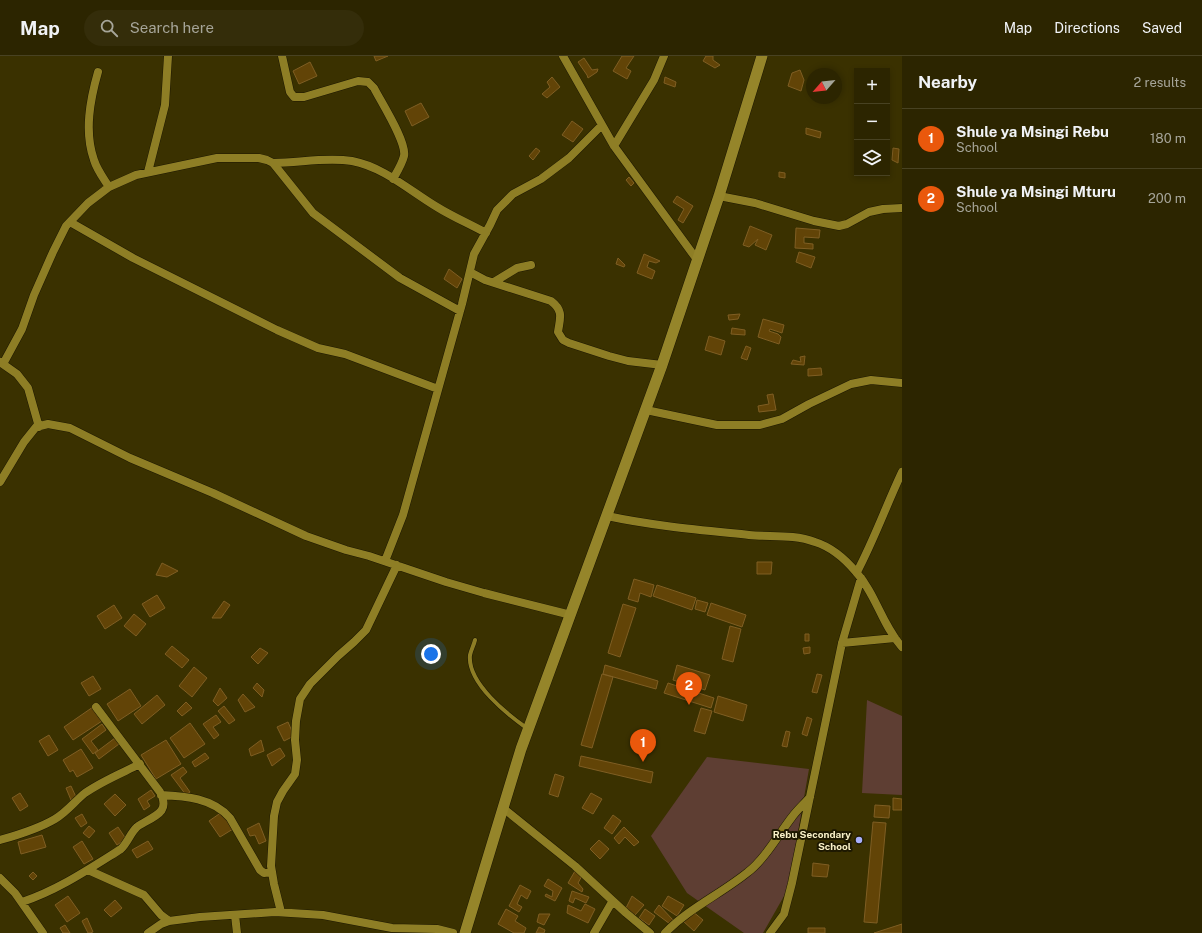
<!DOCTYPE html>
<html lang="en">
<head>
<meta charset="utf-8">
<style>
	body { margin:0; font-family:"Public Sans",sans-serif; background:#342d0a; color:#f1f3f6 }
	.controls { position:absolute; right:12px; top:12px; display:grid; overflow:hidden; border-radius:0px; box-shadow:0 2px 6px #0003 }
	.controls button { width:36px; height:36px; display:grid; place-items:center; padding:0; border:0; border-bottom:1px solid #484222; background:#2c2500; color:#f1f3f6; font:20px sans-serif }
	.compass { position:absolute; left:806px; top:12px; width:36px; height:36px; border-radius:50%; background:#2c2500; box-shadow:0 2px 6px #0003; rotate:242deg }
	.you { position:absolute; left:431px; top:598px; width:14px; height:14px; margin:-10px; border:3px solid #fff; border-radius:50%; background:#1a73e8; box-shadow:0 0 0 6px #1a73e833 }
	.badge { display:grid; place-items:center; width:26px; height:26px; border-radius:50%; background:#ea580c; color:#fff; font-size:13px; font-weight:700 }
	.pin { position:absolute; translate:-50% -33px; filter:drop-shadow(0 1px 2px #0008) }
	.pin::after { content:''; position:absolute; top:21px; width:14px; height:12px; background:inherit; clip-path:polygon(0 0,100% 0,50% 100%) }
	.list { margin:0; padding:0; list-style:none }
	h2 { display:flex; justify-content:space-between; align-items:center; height:52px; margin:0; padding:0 16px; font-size:17px }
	h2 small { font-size:13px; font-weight:400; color:#a6a599 }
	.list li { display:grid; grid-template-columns:26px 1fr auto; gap:12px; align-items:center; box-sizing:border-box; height:60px; padding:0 16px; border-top:1px solid #484222 }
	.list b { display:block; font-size:15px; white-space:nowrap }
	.list p { margin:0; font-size:13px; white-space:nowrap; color:#a6a599 }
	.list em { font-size:13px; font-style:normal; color:#a6a599 }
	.icon { flex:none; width:22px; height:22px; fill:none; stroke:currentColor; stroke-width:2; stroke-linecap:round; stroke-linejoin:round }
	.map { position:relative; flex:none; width:902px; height:877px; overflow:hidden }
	header { display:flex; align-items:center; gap:24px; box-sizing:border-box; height:56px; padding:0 20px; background:#2c2500; border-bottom:1px solid #484222 }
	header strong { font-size:19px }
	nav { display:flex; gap:22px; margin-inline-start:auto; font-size:14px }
	.search { width:280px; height:36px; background:#342d0a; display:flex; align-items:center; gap:10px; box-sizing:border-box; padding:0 14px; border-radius:22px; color:#a6a599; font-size:15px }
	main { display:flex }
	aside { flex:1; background:#2c2500 }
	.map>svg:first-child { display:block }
</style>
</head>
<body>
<header>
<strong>Map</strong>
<div class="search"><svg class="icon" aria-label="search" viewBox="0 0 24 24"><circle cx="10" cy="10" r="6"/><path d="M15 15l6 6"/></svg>Search here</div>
<nav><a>Map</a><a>Directions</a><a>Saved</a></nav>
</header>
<main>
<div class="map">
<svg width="902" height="877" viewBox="0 0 902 877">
	<rect width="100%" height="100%" fill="#3a3100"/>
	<path fill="#5e3e33" d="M867,644L902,660V739L862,737Z
		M707,701L809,713L788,833L763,877H744L687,837L651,780Z"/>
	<path fill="#624407" stroke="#7f5e23" d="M374,0H388L376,5Z
		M622,0H634L626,12L631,15L627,23L613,15Z
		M706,0H713V4L720,9L715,12L703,5Z
		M584,2L592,14L598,13L597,16L588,22L587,19L578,6Z
		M310,6L317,20L299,28L293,15Z
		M800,14L804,24L801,35L788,30L792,17Z
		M552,21L560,31L547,42L542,38L550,31L547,26Z
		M665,21L676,26L675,31L664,27Z
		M421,47L429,61L412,70L405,55Z
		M572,65L583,73L573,86L562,79Z
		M806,72L821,76L820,82L806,78Z
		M536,92L540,95L533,104L529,100Z
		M893,92L899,93L898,107L892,104Z
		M779,116L785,117V122L779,121Z
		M629,121L634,127L631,130L626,124Z
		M677,140L693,150L683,167L678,164L684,153L673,146Z
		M750,170L772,179L766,194L755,189L758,183L749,191L743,189Z
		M796,172L820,174L819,182L804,181V187L813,188V193L795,192Z
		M799,196L815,201L811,212L796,206Z
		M644,198L660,205L656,207L649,205L647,211L655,215L652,223L637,217Z
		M618,202L625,209L624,211L616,208Z
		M449,213L462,223L457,232L444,223Z
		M740,258L738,263L729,264L728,259Z
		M763,263L784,269L782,277L770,273L769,275L778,278L781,281L779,288L758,281Z
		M732,272L745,274V279L731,278Z
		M709,280L725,285L721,299L705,294Z
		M746,290L751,292L747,304L741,302Z
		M805,300L804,309L791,308L793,304L801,306L800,301Z
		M821,312L822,319L808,320V313Z
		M773,338L776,354L759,356L758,350L769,348L767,339Z
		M757,506H772L771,518H757Z
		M162,507L178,515L167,521L156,519Z
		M634,523L654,529L651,541L640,537L638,546L628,543Z
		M657,529L696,542L692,554L653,540Z
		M157,539L165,552L150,561L142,548Z
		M697,544L708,547L705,556L695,553Z
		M224,545L230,549L221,562H212Z
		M711,547L746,559L742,571L707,559Z
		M623,548L636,552L620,601L608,597Z
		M114,549L122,562L105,573L97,560Z
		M134,558L146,568L136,580L124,570Z
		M730,570L741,573L733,606L722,603Z
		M805,578H809V585H805Z
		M172,590L189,604L182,612L165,598Z
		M810,591V597L804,598L803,592Z
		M260,592L268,597L258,608L251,601Z
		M605,609L658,625L656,633L603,618Z
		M677,609L710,619L705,634L673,624Z
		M194,611L207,622L192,641L179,630Z
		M602,618L613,621L592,692L581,689Z
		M817,618L822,619L817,637L812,636Z
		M93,620L101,633L89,640L81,627Z
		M257,627L264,634L262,641L253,632Z
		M668,627L714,642L711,652L664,637Z
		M220,632L227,642L218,650L213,645Z
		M130,633L141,650L118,665L107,648Z
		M243,638L255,651L245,656L238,644Z
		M157,639L165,649L142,668L134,658Z
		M718,640L747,649L743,665L714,656Z
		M186,646L192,652L182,660L177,655Z
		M224,650L235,664L229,668L218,655Z
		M93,651L102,665L73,684L64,671Z
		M701,652L712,655L705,678L694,675Z
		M216,659L221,666L213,671L219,679L214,683L203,668Z
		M807,661L812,663L807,680L802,678Z
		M288,666L294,680L284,685L277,671Z
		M190,667L205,688L184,702L170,682Z
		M102,668L106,674L91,685L98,694L93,698L82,683Z
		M786,675L790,676L787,691L782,690Z
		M49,679L58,694L48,700L39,685Z
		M115,682L119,688L99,703L95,697Z
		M166,684L181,708L156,723L141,699Z
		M261,684L264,695L251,700L249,693Z
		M280,692L285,700L272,710L267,699Z
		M81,693L93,712L77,721L73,714L70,716L63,704Z
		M205,697L209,702L195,711L192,706Z
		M581,700L653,716L651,727L579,710Z
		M183,711L187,716L180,722L190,736L186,739L171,719Z
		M555,718L564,721L558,741L549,738Z
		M71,730L76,741L71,744L66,732Z
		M151,734L155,740L147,745L150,750L144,754L138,743Z
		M20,737L28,750L20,755L12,742Z
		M591,737L602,743L593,758L582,752Z
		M115,738L126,749L115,760L104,748Z
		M893,742L902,743V754H893Z
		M875,749L890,750L889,762L874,761Z
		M222,756L233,773L220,781L209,765Z
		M82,758L87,767L81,771L75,762Z
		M613,759L621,765L612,778L604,772Z
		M873,766L886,767L877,867L864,866Z
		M259,767L266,785L259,788L255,779L250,780L247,773Z
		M89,770L95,775L89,782L83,777Z
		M118,771L126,783L117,789L109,777Z
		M624,771L639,786L634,790L625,781L619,788L614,782Z
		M42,779L46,791L21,798L18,786Z
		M599,784L609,793L600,803L590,793Z
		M82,785L93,803L84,808L73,791Z
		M148,785L153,793L137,802L132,794Z
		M813,807L829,809L827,821L812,820Z
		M575,815L583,818L578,827L583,833L582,836L568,827Z
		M33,816L37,820L33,824L29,820Z
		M548,823L562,832L555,845L545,840L546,838L552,841L553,835L544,830Z
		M520,829L531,835L527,843L521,839L517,848L522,851L519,856L509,850Z
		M572,835L589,841L586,847L575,842L573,847L569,845Z
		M68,840L80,857L67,866L55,849Z
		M632,840L644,849L635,859L626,852Z
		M668,840L684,849L677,860L662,850Z
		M115,844L122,852L111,861L104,854Z
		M585,848L595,853L588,867L567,857L568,849L581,855Z
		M659,849L673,864L670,868L654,856Z
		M506,853L518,860L515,865L526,872L524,877H514L498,868Z
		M645,853L655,860L649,869L639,862Z
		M692,855L703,864L694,875L683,865Z
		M539,858H550L544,869L537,866Z
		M87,862L93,876L90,877H88L82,865Z
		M902,868V877H874Z
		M65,869L70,877H63L60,872Z
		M539,871L545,874L544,877H536Z
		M808,872H825V877H808Z"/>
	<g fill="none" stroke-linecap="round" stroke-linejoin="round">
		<defs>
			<path id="service" d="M475,584C474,589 471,594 470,599C467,627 508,659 528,673"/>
			<path id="minor" d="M282,0L290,36L294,41H304L358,25L368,26L374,32C381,46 407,86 404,100C402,108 397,116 393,123
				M563,0L614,90L698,205
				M98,16C90,44 84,76 94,104C97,114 104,123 109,131
				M614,90L654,24L664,0
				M273,107C300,107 324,101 352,105C384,111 410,135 437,151C453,161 470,168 486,177
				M148,116L165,49L168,0
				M719,140L755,147L814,165L839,170L847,168L869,156L883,153L902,152
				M70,166L133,202L277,274L318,292L345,298L438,333
				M470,216L485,224L551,245C564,255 560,262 558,276L563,284L569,287L609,300L628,305L662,309
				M494,226L517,212L531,209
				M0,306L17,318L28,332L39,371
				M3,308L22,273L34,239L53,196L66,170L88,147L109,131L136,119L217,102H259L267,104L273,107L313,157L400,222L460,255
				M646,354L717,369H760L782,363L809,348L851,328L871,324L902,327
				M0,426L24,386L36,371L48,368L70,372L130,402L213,437L306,480L346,494L369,500L446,526L484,537L571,559
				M607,460C654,470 701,474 749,479C771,481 794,478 815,486C831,491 846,504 856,516C876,538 882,569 902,591
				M385,505L403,459L462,248L474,198L490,169L497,154L513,138L541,123L569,102L602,69
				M857,516C874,484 886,450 902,416
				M842,587L895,582
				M161,739C185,740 213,742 230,762L260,814L264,817L272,816
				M503,752L575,810L626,857L650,877
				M0,784C18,779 38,773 55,763C67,756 75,745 85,737C102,725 122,717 140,708
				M88,814L144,839L161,859L169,865
				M0,822L15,837L43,877
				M22,846C58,834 89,813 121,793C128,786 131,776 137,771C139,769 142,768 145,766C160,758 169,753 160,736L96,651
				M281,856L274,828L271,810L274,760L277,746L283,735L295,718L297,704L295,684L296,665L300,643L310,628L338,600L354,586L366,574L397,509
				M235,859L237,877
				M148,877L161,868L169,865L200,861L275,856L323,859L392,872L437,873L453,877
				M594,877L612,846
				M665,877C689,852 721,838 748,816C764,804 779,778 792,761C797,754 804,748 810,741
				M770,877L784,858L792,827L842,587L861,522"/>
			<path id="secondary" d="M465,877L521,693L662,309L719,140L762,0"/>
		</defs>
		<use href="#service" stroke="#1e1901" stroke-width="5"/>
		<use href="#minor" stroke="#1e1901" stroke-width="9"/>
		<use href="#secondary" stroke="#1e1901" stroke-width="12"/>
		<use href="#service" stroke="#8e7e25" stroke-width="4"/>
		<use href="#minor" stroke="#8e7e25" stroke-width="8"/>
		<use href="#secondary" stroke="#95852a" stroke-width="11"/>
	</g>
	<circle fill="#a8b0fc" stroke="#1e1901" stroke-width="1.5" cx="859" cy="784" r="4"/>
	<g text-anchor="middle" stroke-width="4" stroke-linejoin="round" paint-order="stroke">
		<g font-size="10" font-weight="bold" fill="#f9f1c8" stroke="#1e1901" text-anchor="end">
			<text x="851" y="782">Rebu Secondary<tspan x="851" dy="12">School</tspan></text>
		</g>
	</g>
</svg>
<div class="controls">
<button>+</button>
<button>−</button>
<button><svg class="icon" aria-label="layers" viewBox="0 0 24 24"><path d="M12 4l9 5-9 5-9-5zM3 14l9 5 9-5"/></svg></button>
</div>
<svg class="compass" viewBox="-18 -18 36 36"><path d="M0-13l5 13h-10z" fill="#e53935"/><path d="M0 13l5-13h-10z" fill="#a6a599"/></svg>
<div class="you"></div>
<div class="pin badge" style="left:643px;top:706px">1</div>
<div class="pin badge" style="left:689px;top:649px">2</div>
</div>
<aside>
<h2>Nearby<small>2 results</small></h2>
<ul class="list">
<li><span class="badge">1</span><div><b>Shule ya Msingi Rebu</b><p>School</p></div><em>180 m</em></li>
<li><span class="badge">2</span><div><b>Shule ya Msingi Mturu</b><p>School</p></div><em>200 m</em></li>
</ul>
</aside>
</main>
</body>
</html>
